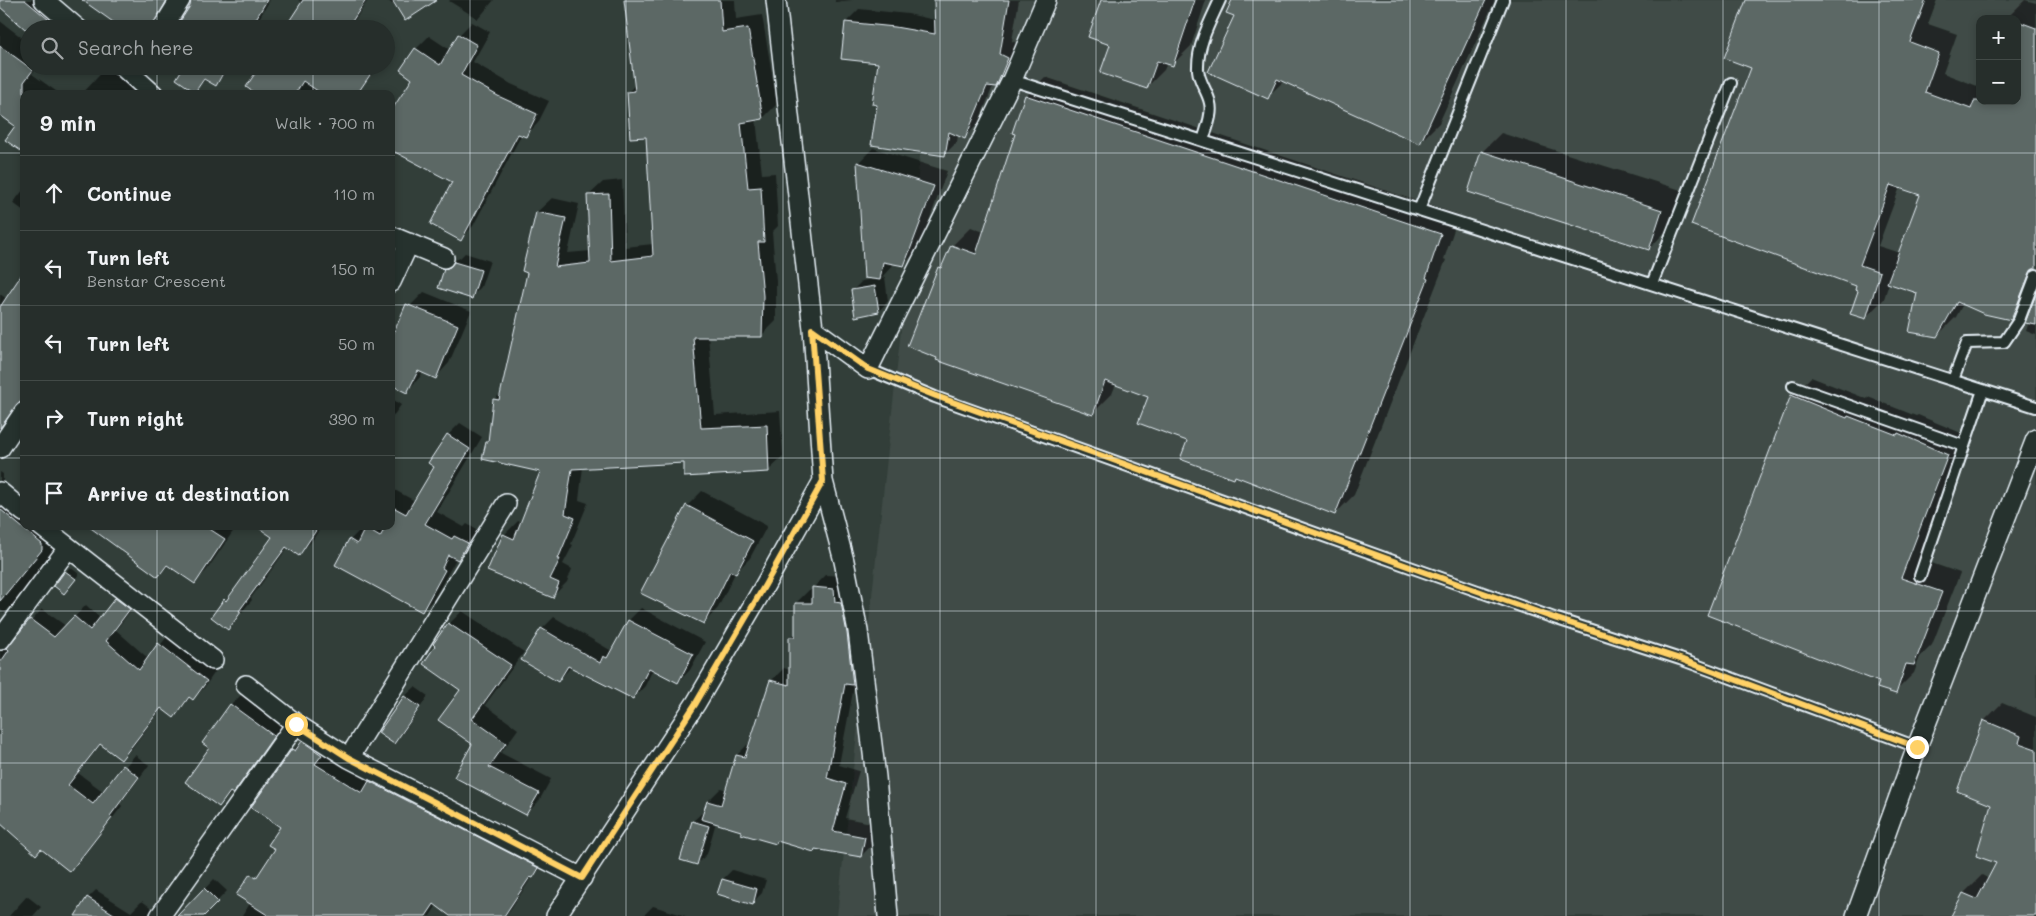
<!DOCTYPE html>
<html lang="en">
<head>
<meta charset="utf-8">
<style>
	body { margin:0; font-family:Mali,sans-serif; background:#323a37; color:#f1f3f6 }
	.controls { position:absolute; right:15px; top:15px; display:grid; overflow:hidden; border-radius:10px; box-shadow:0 2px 8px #0003 }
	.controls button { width:45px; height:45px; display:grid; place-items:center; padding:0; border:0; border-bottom:1px solid #424a47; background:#262e2b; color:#f1f3f6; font:25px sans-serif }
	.stop { position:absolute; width:15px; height:15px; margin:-11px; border:4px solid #ffd166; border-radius:50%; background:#fff }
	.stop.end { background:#ffd166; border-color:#fff; box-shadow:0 1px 5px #0008 }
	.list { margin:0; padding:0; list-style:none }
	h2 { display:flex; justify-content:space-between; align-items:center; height:65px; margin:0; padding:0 20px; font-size:21px }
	h2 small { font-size:16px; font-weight:400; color:#a4a8a9 }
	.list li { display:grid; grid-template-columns:32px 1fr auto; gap:15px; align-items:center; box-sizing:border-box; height:75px; padding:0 20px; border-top:1px solid #424a47 }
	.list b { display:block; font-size:19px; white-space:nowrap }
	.list p { margin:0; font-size:16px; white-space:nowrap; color:#a4a8a9 }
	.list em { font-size:16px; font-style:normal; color:#a4a8a9 }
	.icon { flex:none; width:28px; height:28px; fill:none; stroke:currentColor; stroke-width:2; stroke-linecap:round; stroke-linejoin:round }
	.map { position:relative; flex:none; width:2036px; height:916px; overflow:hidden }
	.search { position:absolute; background:#262e2b; box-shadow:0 2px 8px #0003; left:20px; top:20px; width:375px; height:55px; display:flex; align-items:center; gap:12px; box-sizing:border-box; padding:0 18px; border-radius:28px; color:#a4a8a9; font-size:19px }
	.panel { position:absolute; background:#262e2b; box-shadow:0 2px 8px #0003; left:20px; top:90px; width:375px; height:440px; border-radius:10px }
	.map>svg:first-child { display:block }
</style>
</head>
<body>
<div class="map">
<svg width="2036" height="916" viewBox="0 0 2036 916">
	<rect width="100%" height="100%" fill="#323e39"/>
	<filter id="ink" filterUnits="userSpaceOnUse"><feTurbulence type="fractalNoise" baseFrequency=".02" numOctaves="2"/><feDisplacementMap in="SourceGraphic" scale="10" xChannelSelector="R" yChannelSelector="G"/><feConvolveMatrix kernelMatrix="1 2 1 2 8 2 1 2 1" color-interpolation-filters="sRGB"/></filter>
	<g filter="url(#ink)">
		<path fill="#3f4b46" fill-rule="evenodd" d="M937,0H2036V916H837ZM1980,19H2017V101H1980Z"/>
		<path fill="#0007" fill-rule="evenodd" d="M0,0H56L66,29H29V31L0,5Z
			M85,0H170L159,29H125Z
			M192,0H270L253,29H177Z
			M298,0H368L349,29H286L303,3Z
			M387,0H435L398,8Z
			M450,0H494L478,19L449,1Z
			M626,0H735L736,19L762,15L777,104L763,118L756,119L762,174L775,173L778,226L772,232L776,281V321L762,335H708L715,415L780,411L783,457L768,471L685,462L583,467L579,500L588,503L571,544L573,545L563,564L572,569L567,582L552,597L504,535L518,521L522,522L542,471L487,443L490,440L494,400L501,393L529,272L524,270L537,212L552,198L579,204L568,253L591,251L588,196L603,182L622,180L625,247L653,244L647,135L628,92L636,84Z
			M835,0H853L835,2Z
			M935,0H1019L1012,41L1020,45L1008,73L995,86H993L978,124L965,137L958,135L957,142L944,155L878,104L880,62L846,22L859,9L908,14L935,20Z
			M1102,0H1206L1191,46L1172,65L1167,63L1164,70L1146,88L1111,44Z
			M1233,0H1495L1439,123L1420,142L1284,81L1267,97L1236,16Z
			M1747,0H1937L1928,24L1957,34L1943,73L1980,87V101H2017V19H2006L2025,0L2036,3V271L2029,300L2010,318L1963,304L1956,317L1937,336L1918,292L1889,283L1884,299L1865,318L1858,286L1753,68ZM1900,187L1922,195L1900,253L1878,246Z
			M0,21L29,43V66H38L32,74L60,94H24L16,126L0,113Z
			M472,22L490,32L473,62L511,84L549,101L538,123L525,136L522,134L473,226L461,239L454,182L391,149L414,78L416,49L429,36L450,50L459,35Z
			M108,66L147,94H82Z
			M189,66H231L216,84L206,79L195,90Z
			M261,66H378L356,94H258Z
			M1045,77L1459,215L1444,259L1446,260L1354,495L1335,514L1189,440L1150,397L1116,384L1112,394L1093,413L939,268L946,261L952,246L971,227L984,232L1016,133L1026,96Z
			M1501,133L1681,190L1668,229L1649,249L1482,152Z
			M873,148L947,171L919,249L904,264L895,263L881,278L885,277L888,301L879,311L852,291L862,281L875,279L865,277L859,162Z
			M24,189V211L13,203Z
			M391,235L402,243L391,262Z
			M465,253L490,261L481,287L471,297L445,270L455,260L460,258Z
			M424,292L471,311L449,363L436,377L423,372L420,377L407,391L410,306Z
			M0,294L7,299L0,426Z
			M2036,300V335L2026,331Z
			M1811,377L1867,399L1868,397L1916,416L1918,415L1966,435L1920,559L1960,573L1932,645L1920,657L1914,673L1895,692L1881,681L1792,396Z
			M391,398L401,405L391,419Z
			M460,423L482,437L437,512L464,527L467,524L479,531L470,546L458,558L457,557L434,599L422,611L350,540L362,528L366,530L368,526H391V488L415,501L435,467L429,463L448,435Z
			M0,472L3,474V483L24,505V526H50L60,543L18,600L4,613L0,609Z
			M702,491L767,526L750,558L735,573L718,608L704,623L687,506Z
			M90,526H235L236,527L207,570L195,582L169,565L158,576Z
			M271,526H322L311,542L299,554L288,547L251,598L252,600L228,628L213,616L236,590L274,537Z
			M70,567L79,574L68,588L66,572Z
			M826,575L846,576L855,681L839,765L859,771L845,818L877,824L874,843L861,856L816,848L814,850L779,840L776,843L716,822L707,854L697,864L693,821L703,812H705L708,801L721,788L726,790L737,755L750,742L771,681L784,668L790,670V638L796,632V603L809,590H813V588Z
			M127,588L140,598L116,630L149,659L170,633L217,669L204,688L193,699L190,697L174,716L162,708L132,748L121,759L101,744L78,773L104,792L135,755L149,765L120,804L122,806L81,859L70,870L41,848L0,821V634L9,642L17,638L42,609L66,626L86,605L101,619Z
			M641,608L705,642L690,670L678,682L653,669L645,686L633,698L571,667L558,681L523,660L542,629L554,617L610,650L615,646L629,620Z
			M462,611L524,652L485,705L518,729L501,753L551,779L539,801L526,814L456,777L473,744L449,624Z
			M415,687L428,696L403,733L393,742L380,733L405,696Z
			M244,692L286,722L246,779L219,805L211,748L231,705Z
			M2002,703L2036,717V916H1952L1956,906L1964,893L1982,875L1989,879L1998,863L1984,721Z
			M305,738L544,865L532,877L506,916H453L437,905L430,916H242L287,846L281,827L253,807L293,750Z
			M732,870L766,880L762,893L752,903L723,879Z
			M214,879L227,891L203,916H179Z
			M96,890L131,912L142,901L153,909L147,916H76L88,898Z
			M27,896L41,907L33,916H9Z
			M653,906L686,916H643Z"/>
		<path fill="#5c6865" stroke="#e8f1f8" d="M0,0H25L60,29H25L0,7Z
			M82,0H167L151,29H123Z
			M191,0H267L250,29H175L190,6Z
			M303,0H366L347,29H284Z
			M392,0H437L405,21Z
			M624,0H720L722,32L748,28L763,119L741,123L748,188L761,187L764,242H758L763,296L762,337H693L701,428L767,425L769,472L684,477V463L572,469L565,514L575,518L558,559H560L550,579L559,583L553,598L487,571L503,534L514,539L540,472L482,459L486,442H488L493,399L499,400L527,273L522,271L536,212L566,218L555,267L590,263L587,195L609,194L611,261L653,256L646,137L630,138L627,92L635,91Z
			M934,0H1009L1000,54L1008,58L997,85L996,87L987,86L965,139L949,132L945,156L871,145L877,105L872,104L878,63L841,59L845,22L895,27L935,34Z
			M1101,0H1195L1173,66L1157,61L1147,89L1100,73L1110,45L1088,37Z
			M1232,0H1486L1420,144L1277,79L1268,99L1208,72L1234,16L1226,13Z
			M1746,0H1926L1910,42L1939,53L1925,92L1971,109L1974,101H2017V21L2036,28V268L2030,273L2011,320L1984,314L1957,302L1937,337L1909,332L1917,293L1887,283L1920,195L1890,185L1860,265L1880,272L1866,319L1850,314L1858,291L1855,290L1856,286L1691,225L1751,68L1724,58Z
			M458,34L477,45L461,75L498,96L537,114L526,137L518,134L461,241L430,224L452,182L391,150V111L412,79L400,70L415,48L440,65Z
			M0,46L33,70L24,82V153L5,140L15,126L0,115Z
			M184,66H227L216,86L204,79L195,92L176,79Z
			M260,66H358L370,75L357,94H322L303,81L295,94H256L246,87Z
			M1025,95L1441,234L1426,278L1428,279L1335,515L1235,476L1234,479L1180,459L1187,441L1138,423L1148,397L1105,381L1093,415L936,360L937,358L907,346L938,267L941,268L951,245L976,254L1015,134L1012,133Z
			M1481,151L1662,210L1649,250L1468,192Z
			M857,162L934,186L904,266L883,262L880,280L864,278Z
			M454,262L481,270L472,299L438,288L444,269L450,267Z
			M24,271V396L0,428V307Z
			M875,286L879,312L855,317L851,290Z
			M2036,294V325L2025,323Z
			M406,304L458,325L436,379L418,371L407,393L391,385V339Z
			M1791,395L1847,418L1848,416L1897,435L1898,433L1948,455L1901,578L1942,592L1914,665L1906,664L1896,694L1877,688L1879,682L1707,615Z
			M447,434L470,449L425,524L452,539L454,536L468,543L458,560L448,555L442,568L445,570L422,612L335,565L349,539L357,544L365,528L380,537L386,526H391V516L395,508L406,514L434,467L428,463Z
			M686,505L753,541L736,574L730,571L704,624L640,593Z
			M0,509L42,544V550L0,601Z
			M88,526H205L225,539L195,584L167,565L158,577Z
			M256,526H319L299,556L286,547L239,611L241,612L228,630L211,617L224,599L226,601L272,537Z
			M65,571L76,579L64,594L54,586Z
			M812,587L834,589L835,602L841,603L847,633L853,685L845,684L827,778L846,784L833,831L865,837L861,857L815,849L814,852L777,841L776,844L741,834V831L701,819L707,801L721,805L736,755L745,757L770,680L789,685V637H795V603H812Z
			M115,598L130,609L106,641L139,670L158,643L207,681L193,700L189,697L174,718L161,708L121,760L100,744L68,785L93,804L123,765L139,777L110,816L112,818L70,872L41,849L36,855L0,823V663L9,650L7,648L30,619L54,637L74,616L90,630Z
			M628,620L693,654L678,683L649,668L633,699L568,666L558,682L521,660L541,628L600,663L603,656L607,658Z
			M448,623L511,665L472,719L506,743L489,767L539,793L526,815L454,777L472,744L438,720L460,690L423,664L435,646L433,644Z
			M404,696L420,707L394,744L378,733Z
			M230,704L274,736L233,794L230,792L219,807L185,782L209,748L202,743Z
			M1983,720L2021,736L2019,743L2036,749V916H1951L1963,893L1977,899L1996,863L1976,856L1991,805L1957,791Z
			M302,741L322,755L315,764L362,793L369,781L539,868L533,878L530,877L504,916H450L434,904L426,916H269L236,895L250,874L256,878L275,849L268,845L280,827L251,807L292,749L295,751Z
			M692,821L709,826L697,865L680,860Z
			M722,879L757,889L753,905L717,894Z
			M204,888L218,902L204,916H177Z
			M87,897L117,916H75Z"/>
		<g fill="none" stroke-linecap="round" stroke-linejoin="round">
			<defs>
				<path id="service" d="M1012,80L2036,407
					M1203,141C1206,129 1213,115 1210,103C1208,92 1199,82 1198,70C1197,45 1210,22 1220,0
					M1419,210L1503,0
					M1652,284L1731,83
					M868,369L935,397L1410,567L1557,619L1680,659L1917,747
					M1953,380L1967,343L2004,342L2019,320L2036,275
					M1793,386L1964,446
					M1920,576L1983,390"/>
				<path id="minor" d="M44,0L78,29
					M776,0L813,329L823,481L844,561L858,631L876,777L888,916
					M162,29L180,0
					M122,66L153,94
					M391,236L444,258
					M391,282L409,243
					M813,329L868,369L1012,80L1046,0
					M0,448L24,412
					M0,492L24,512
					M41,526L213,660
					M0,640L68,548
					M246,685L296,724L349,758L582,878
					M349,758L506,504
					M160,916L296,724
					M556,916L696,703L765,585L823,481
					M1856,916L1917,747L2036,439"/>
			</defs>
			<use href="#service" stroke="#e8f1f8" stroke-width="14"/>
			<use href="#minor" stroke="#e8f1f8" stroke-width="22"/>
			<use href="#service" stroke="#26332d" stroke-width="10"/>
			<use href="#minor" stroke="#26332d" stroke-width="19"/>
		</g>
	</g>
	<g fill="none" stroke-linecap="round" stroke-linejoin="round" filter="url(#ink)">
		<path stroke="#ffd166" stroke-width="6" d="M296,724L349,758L582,878L696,703L765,585L823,481L812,329L868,369L936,396L1410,567L1557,619L1680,659L1917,747"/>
	</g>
	<path fill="none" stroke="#e8f1f8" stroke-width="1" stroke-opacity="0.55" d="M157,0V29M313,0V29M470,0V916M626,0V916M783,0V916M940,0V916M1096,0V916M1253,0V916M1410,0V916M1566,0V916M1723,0V916M1879,0V916M157,66V94M313,66V94M0,153H24M391,153H2036M0,305H24M391,305H2036M0,458H24M391,458H2036M157,526V916M313,526V916M0,611H2036M0,763H2036"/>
</svg>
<div class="controls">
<button>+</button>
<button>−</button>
</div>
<div class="stop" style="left:296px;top:724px"></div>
<div class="stop end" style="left:1917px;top:747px"></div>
<div class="search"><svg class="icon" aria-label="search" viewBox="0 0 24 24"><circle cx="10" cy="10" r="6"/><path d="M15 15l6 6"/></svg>Search here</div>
<section class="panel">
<h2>9 min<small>Walk · 700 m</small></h2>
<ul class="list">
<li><svg class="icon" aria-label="ahead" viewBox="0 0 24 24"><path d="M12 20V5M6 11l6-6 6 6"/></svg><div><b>Continue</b></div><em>110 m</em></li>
<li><svg class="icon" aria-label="left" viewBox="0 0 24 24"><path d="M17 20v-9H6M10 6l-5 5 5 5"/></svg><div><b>Turn left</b><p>Benstar Crescent</p></div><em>150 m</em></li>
<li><svg class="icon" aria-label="left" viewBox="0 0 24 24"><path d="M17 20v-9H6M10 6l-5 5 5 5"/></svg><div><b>Turn left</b></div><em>50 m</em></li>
<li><svg class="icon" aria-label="right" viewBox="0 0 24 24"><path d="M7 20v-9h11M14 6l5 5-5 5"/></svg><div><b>Turn right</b></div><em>390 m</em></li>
<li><svg class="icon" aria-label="arrive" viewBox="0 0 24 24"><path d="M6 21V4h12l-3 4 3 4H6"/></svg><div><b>Arrive at destination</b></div></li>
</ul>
</section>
</div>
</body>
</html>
